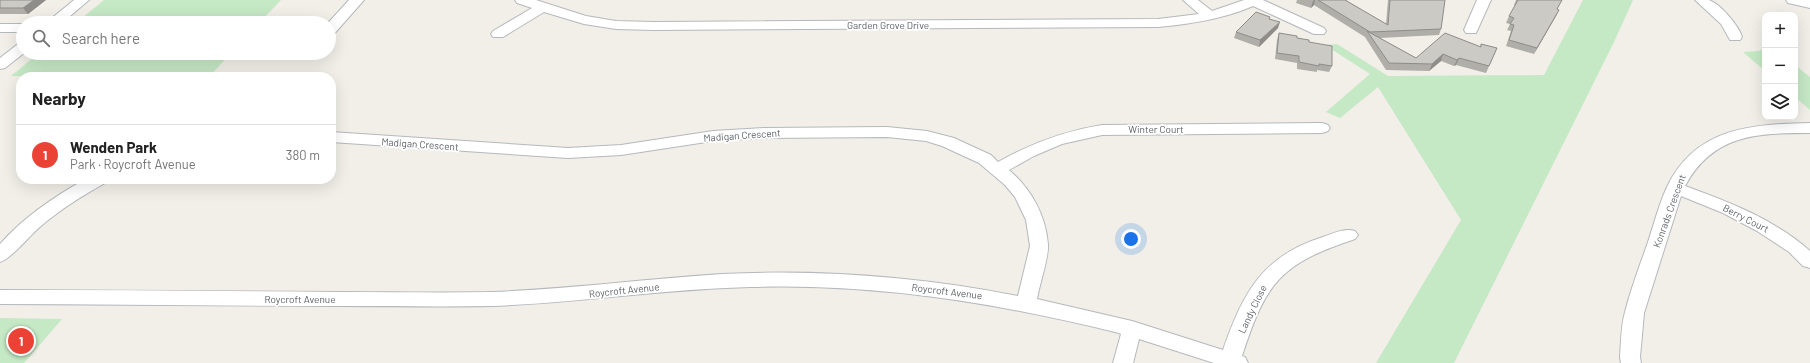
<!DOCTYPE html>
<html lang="en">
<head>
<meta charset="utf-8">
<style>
	body { margin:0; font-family:Barlow,sans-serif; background:#f6f6f6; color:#222 }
	.controls { position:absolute; right:12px; top:12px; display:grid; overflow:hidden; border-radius:8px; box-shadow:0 4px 16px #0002 }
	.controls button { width:36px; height:36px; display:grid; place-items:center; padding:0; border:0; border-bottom:1px solid #e0e0e0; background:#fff; color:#222; font:20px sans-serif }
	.you { position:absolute; left:1131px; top:239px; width:14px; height:14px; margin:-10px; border:3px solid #fff; border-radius:50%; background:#1a73e8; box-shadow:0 0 0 6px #1a73e833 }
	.badge { display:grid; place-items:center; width:26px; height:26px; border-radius:50%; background:#ea4335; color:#fff; font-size:13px; font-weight:700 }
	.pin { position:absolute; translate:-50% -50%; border:2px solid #fff; box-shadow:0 1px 4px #0006 }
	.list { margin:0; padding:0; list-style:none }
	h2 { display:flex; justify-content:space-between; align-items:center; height:52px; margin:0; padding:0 16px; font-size:17px }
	h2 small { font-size:13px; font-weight:400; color:#767676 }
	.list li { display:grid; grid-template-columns:26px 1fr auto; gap:12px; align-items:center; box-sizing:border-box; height:60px; padding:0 16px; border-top:1px solid #e0e0e0 }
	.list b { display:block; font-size:15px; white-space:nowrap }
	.list p { margin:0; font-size:13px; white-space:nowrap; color:#767676 }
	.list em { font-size:13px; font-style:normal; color:#767676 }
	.icon { flex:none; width:22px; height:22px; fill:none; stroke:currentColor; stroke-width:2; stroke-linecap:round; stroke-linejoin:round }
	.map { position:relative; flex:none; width:1810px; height:363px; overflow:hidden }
	.search { position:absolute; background:#fff; box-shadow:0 4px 16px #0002; left:16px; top:16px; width:320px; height:44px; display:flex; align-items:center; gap:10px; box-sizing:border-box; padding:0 14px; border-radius:22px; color:#767676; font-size:15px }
	.panel { position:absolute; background:#fff; box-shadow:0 4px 16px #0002; left:16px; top:72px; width:320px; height:112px; border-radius:16px }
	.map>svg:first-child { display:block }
</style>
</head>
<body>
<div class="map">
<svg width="1810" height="363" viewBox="0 0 1810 363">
	<rect width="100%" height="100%" fill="#f1efe8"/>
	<path fill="#c5e8c5" d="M104,0H281L259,23H76Z
		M1583,0H1633L1614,42L1454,363H1376L1461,220L1378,87L1340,118L1326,112L1370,74L1325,45L1337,44L1388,76L1544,75Z
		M1765,48V71L1743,52L1759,51Z
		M39,53H231L209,77L11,76Z
		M1795,65L1810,77V110L1795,97Z
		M0,318L62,319L24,363H0Z"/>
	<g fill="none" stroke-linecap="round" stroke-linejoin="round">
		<defs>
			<path id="minor" d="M74,0H89L62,23H46Z
				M349,0H364L334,34L329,35L328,23Z
				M515,0H536L586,16L616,21L654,22L1158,19L1199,14L1183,0H1198L1212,11L1244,0H1263L1324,28L1326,31L1324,34H1314L1253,6C1224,19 1190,24 1158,27L654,30L616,29L584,24L544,12L503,37H493L491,34L493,31L532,8L517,3Z
				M1477,0H1491L1476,33H1466L1464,30Z
				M1695,0C1699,0 1704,0 1708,0C1719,2 1739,26 1742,37L1740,40H1730L1721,24Z
				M1786,0H1810V8L1788,3Z
				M0,24H23V32H0Z
				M23,43V53H24L5,68L0,69V58L18,44Z
				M1322,123L1328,125L1330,128L1328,131L1322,133L1102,135L1062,144L1034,156L1009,170C1031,189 1046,215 1048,245C1049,257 1039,286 1037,299L1132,321L1223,350C1243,293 1262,256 1323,237C1334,233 1345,228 1355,231L1358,235L1355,239C1280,264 1266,282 1242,356L1245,357L1248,363H1214L1139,339L1133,363H1113L1121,334L1119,333C998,303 875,283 750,287C664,289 578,303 491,306C440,307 390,306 339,306C226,306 113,304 0,304V290C113,290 226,291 338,292C390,292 441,293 492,292C569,289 645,279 722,274C821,269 921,277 1018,296L1030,246L1026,220L1015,197L1005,185L979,163L942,146L926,141L887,137L764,138L713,141L621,155L568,158L331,142V132L568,148L621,145L713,131L764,128L887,127L927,131L954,138L991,155L998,162C1032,143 1064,131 1102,125Z
				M1810,123V133C1757,133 1713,134 1685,186C1729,202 1774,219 1810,251V268L1803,266L1789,252L1757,231L1723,213L1681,196L1644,313L1640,357L1641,363H1621L1620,357C1621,342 1621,326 1625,312C1631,288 1640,265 1648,242C1654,224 1659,204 1667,187C1695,128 1751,124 1810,123Z
				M86,179H107L105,183C82,196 61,209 41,226C30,235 11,259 0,262V244C24,217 55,196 86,179Z"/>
		</defs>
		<use href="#minor" stroke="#b5b8bc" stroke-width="2"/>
		<use href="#minor" fill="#fff" fill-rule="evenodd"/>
	</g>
	<path fill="#afaea9" d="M0,0H46L28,14H0Z
		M1297,0H1347V1L1386,24L1388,0H1445L1441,29L1439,35L1380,38L1416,58L1480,47L1481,44L1497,48L1486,73L1456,65L1454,66L1441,61L1429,71L1386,70L1365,37L1314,5L1311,8L1296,3Z
		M1516,0H1562L1557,9L1559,10L1556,16L1534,54L1506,46L1511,31L1507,30L1510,24L1506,23L1509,16L1515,6L1514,5Z
		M1270,19L1278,28L1259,47L1234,38L1236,32Z
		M1279,33L1309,42L1332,66L1329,72L1317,70V72L1297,69V63L1275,59L1277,40Z"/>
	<path fill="#8f8d8a" d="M34,0H46L28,14L23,8Z
		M1314,0H1315L1314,5L1311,8L1313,1Z
		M1559,10L1556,16L1534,54L1537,48Z
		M1280,22L1278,28L1259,47L1260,40Z
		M1443,54L1441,61L1429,71L1432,64Z
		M1459,58L1456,65L1454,66L1457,60Z"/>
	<path fill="#cccac5" stroke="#8f8d8a" d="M0,0H34L23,8H0Z
		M1318,0H1345L1388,25L1390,0H1445L1441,29L1370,32Z
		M1518,0H1562L1557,9L1559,10L1537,48L1509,40L1514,25L1510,24L1514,18L1509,16Z
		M1256,12L1270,17L1269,19L1280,22L1260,40L1236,32Z
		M1367,31L1416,58L1445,33L1481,47V44L1497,48L1489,66L1459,58L1457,60L1443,54L1432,64L1389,63Z
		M1279,33L1297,36V38L1309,40V42L1332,46V66L1319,64V66L1299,62V56L1277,53Z"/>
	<g text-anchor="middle" stroke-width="3.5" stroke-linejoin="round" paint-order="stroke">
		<g font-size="10" fill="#5f6368" stroke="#fff">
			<text x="888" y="29">Garden Grove Drive</text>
			<text x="1156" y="133">Winter Court</text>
			<text transform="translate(742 135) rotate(-4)" y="4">Madigan Crescent</text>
			<text transform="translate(420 144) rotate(4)" y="4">Madigan Crescent</text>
			<text transform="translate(1669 211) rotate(-70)" y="4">Konrads Crescent</text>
			<text transform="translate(1746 218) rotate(27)" y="4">Berry Court</text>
			<text transform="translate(624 290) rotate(-6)" y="4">Roycroft Avenue</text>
			<text transform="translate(947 291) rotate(7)" y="4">Roycroft Avenue</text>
			<text x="300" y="303">Roycroft Avenue</text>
			<text transform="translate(1252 309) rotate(-64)" y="4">Landy Close</text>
		</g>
	</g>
</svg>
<div class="controls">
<button>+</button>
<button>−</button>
<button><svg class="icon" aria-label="layers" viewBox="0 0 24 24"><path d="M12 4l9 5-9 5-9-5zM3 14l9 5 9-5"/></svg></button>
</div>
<div class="you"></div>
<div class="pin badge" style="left:21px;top:341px">1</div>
<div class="search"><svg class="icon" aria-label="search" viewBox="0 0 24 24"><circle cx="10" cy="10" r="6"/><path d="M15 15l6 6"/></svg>Search here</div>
<section class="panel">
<h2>Nearby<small></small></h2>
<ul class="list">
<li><span class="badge">1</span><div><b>Wenden Park</b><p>Park · Roycroft Avenue</p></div><em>380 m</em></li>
</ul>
</section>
</div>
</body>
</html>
